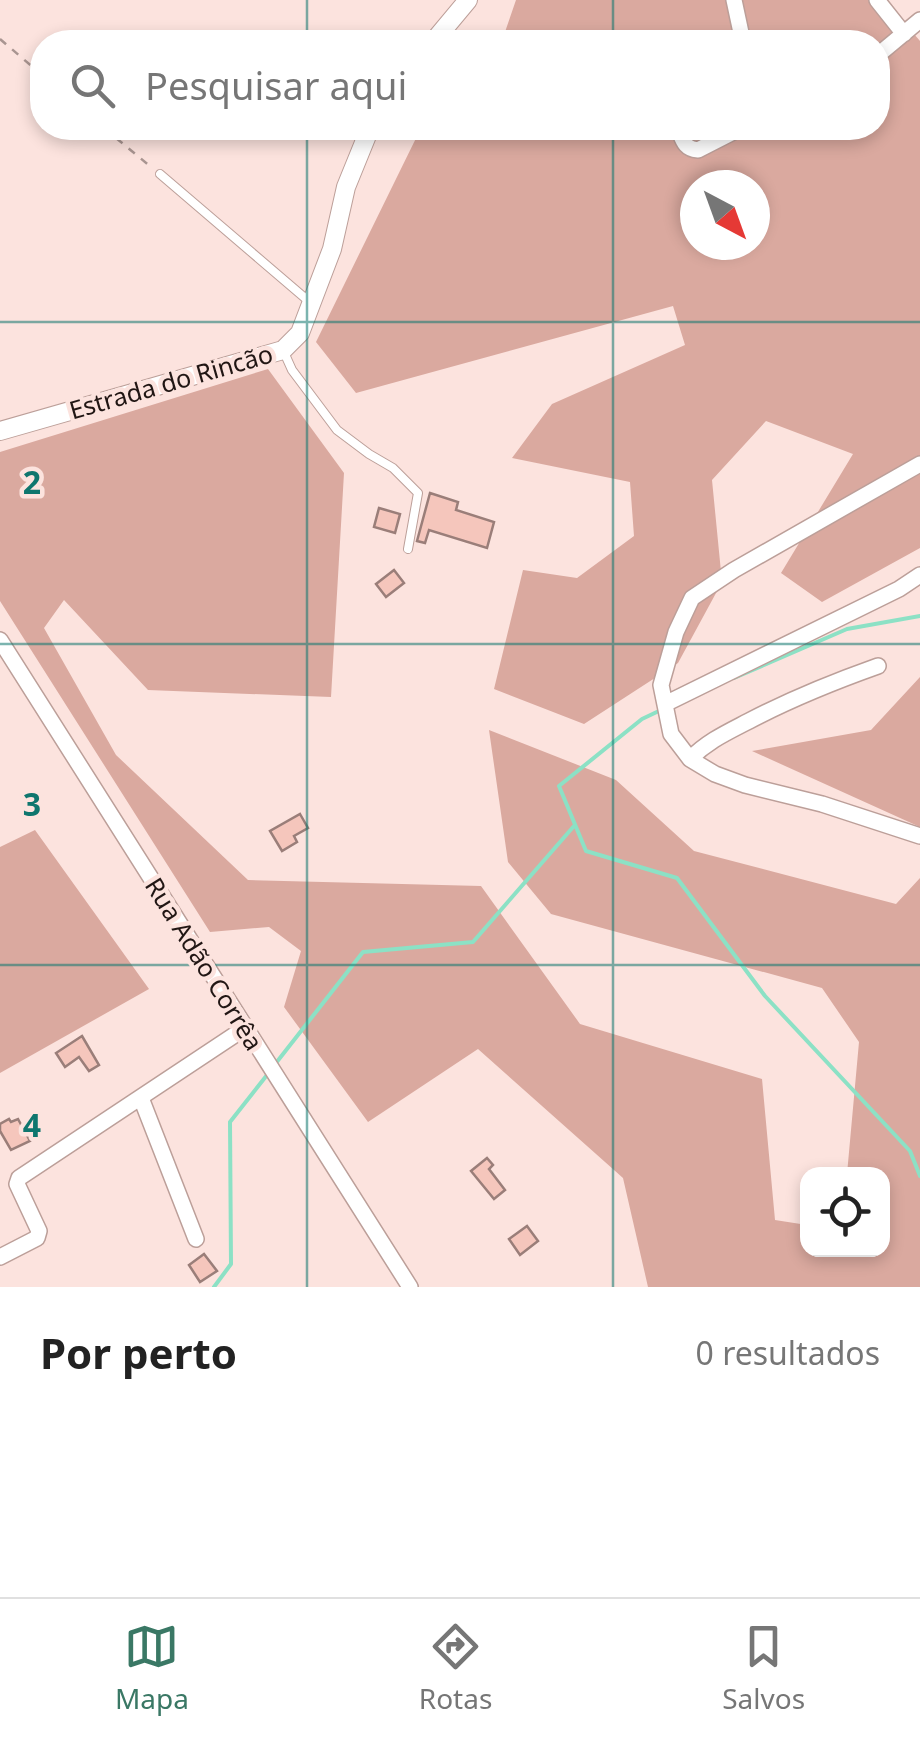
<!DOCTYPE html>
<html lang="pt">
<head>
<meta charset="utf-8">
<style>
	body { margin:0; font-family:"Noto Sans",sans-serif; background:#f2f2f2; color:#222 }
	.controls { position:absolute; right:30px; bottom:30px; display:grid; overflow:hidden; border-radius:20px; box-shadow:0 5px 15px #0003 }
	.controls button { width:90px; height:90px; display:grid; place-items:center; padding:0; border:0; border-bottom:2px solid #e0e0e0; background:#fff; color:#222; font:50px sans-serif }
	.compass { position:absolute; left:680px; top:170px; width:90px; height:90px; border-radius:50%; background:#fff; box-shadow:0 5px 15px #0003; rotate:139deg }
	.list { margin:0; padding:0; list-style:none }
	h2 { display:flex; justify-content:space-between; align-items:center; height:130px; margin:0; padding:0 40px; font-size:42px }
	h2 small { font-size:32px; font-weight:400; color:#767676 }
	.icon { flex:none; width:55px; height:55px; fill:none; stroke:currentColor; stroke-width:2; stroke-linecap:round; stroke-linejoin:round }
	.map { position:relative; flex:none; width:920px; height:1287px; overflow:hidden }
	.search { position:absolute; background:#fff; box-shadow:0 5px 15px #0003; left:30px; right:30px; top:30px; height:110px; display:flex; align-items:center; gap:25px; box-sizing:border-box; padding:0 35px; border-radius:40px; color:#767676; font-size:38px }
	.sheet { height:310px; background:#fff }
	nav { display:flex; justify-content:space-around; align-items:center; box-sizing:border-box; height:140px; border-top:2px solid #e0e0e0; background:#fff; font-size:28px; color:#767676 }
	nav a { display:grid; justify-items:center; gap:5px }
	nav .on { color:#3a7865 }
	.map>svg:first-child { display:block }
</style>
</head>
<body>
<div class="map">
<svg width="920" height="1287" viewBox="0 0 920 1287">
	<rect width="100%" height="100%" fill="#fce3de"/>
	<path fill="#daa99f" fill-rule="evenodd" d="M516,0H885L920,41V548L822,602L781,573L853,454L766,421L712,480L722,582L678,663L584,724L494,689L523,570L577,578L634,536L630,482L512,458L552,404L685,345L673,306L356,393L316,342L421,128H878V42H494L505,32ZM695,185H755V245H695Z
		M268,369L344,473L331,697L148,690L64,600L44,628L116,755L248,880L481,886L580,1024L762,1079L775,1220L807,1225L808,1250H882V1174H847L859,1042L822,988L551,914L508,862L489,730L616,780L694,851L896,904L920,878V1287H648L623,1178L478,1049L368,1122L284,1007L301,951L269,927L210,932L0,601V452Z
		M920,677V827L752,751L871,730Z
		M35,830L149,989L0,1073V847Z"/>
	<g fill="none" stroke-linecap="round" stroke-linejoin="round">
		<path stroke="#8ce1c5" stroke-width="4" d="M734,678L847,629L920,616
			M661,710L642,719L559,786L586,851L677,878L765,996L910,1151L920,1176
			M276,1063L363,952L473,942L574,826
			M214,1287L231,1264L230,1122L267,1075"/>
	</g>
	<path fill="#f5c6bc" stroke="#9a7e79" stroke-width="2.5" d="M430,493L458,502L456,510L494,522L487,548L429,530L425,543L417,541Z
		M379,508L400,514L395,533L374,527Z
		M394,570L404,583L386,597L376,584Z
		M300,814L308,828L294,836L297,842L282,851L270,831Z
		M82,1036L99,1065L89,1071L79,1057L65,1067L56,1053Z
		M9,1119L11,1122L18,1119L30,1141L11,1150L0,1131V1124Z
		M487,1158L493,1165L489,1169L505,1190L494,1199L471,1171Z
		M527,1226L538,1241L520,1255L509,1239Z
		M204,1254L217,1271L200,1282L189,1265Z"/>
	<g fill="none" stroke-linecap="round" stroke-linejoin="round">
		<defs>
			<path id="service" d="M160,174L312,304
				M283,350L292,370L337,430L369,454L393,468L418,493L408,549"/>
			<path id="minor" d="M734,0L743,42
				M877,0L904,34
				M878,55L920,20
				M678,128C683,140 684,149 698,150L741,128
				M920,464L734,570L692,598L676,632L661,685L671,734L690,759L715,774L745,785L822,804L920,836
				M0,640L410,1287
				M665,704L899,589L920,575
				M690,759C708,741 726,733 749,721C791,699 833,682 878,666
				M141,1098L196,1239
				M0,1257L37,1238L39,1231L17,1184L19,1178L245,1028"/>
			<path id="tertiary" d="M433,42L468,0
				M0,431L283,350L300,333L332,249L346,187L370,128"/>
		</defs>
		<use href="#service" stroke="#bc9f99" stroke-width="10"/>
		<use href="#minor" stroke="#bc9f99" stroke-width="18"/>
		<use href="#tertiary" stroke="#bc9f99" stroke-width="20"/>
		<path stroke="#a99591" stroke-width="2.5" stroke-dasharray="8 8" stroke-linecap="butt" d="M0,39L42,75
			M104,128L151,167"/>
		<use href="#service" stroke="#fff" stroke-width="8"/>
		<use href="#minor" stroke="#fff" stroke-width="15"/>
		<use href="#tertiary" stroke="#fff" stroke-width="18"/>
	</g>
	<path fill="none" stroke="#0f766e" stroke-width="2.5" stroke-opacity="0.55" d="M307,0V42M613,0V42M307,128V1287M613,128V1287M0,322H920M0,644H920M0,965H920"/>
	<g text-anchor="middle" stroke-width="9" stroke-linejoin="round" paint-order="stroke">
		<g font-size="25" fill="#211614" stroke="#fce3de">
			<text transform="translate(171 382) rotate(-16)" y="9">Estrada do Rincão</text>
			<text transform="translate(204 964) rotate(58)" y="9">Rua Adão Corrêa</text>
		</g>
	</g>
	<g font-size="32" text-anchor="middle" font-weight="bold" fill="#0f766e" stroke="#fce3de" stroke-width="9" stroke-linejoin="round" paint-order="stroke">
		<text x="32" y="494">2</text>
		<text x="32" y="816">3</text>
		<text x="32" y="1137">4</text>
	</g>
</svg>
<div class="controls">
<button><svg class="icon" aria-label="locate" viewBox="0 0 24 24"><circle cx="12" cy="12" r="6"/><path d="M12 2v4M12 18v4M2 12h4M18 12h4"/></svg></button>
</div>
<svg class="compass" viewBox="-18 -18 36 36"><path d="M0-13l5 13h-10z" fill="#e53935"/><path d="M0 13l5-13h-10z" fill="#767676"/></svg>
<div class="search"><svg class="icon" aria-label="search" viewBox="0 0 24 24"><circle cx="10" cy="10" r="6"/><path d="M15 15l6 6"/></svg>Pesquisar aqui</div>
</div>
<section class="sheet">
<h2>Por perto<small>0 resultados</small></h2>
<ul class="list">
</ul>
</section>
<nav>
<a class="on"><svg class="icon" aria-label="map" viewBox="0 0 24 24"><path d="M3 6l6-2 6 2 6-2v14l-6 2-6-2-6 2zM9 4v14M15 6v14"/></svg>Mapa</a>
<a><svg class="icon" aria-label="directions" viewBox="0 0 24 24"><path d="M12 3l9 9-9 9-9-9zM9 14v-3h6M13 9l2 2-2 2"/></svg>Rotas</a>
<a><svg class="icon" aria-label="saved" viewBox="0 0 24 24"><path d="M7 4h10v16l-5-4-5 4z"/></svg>Salvos</a>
</nav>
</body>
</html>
